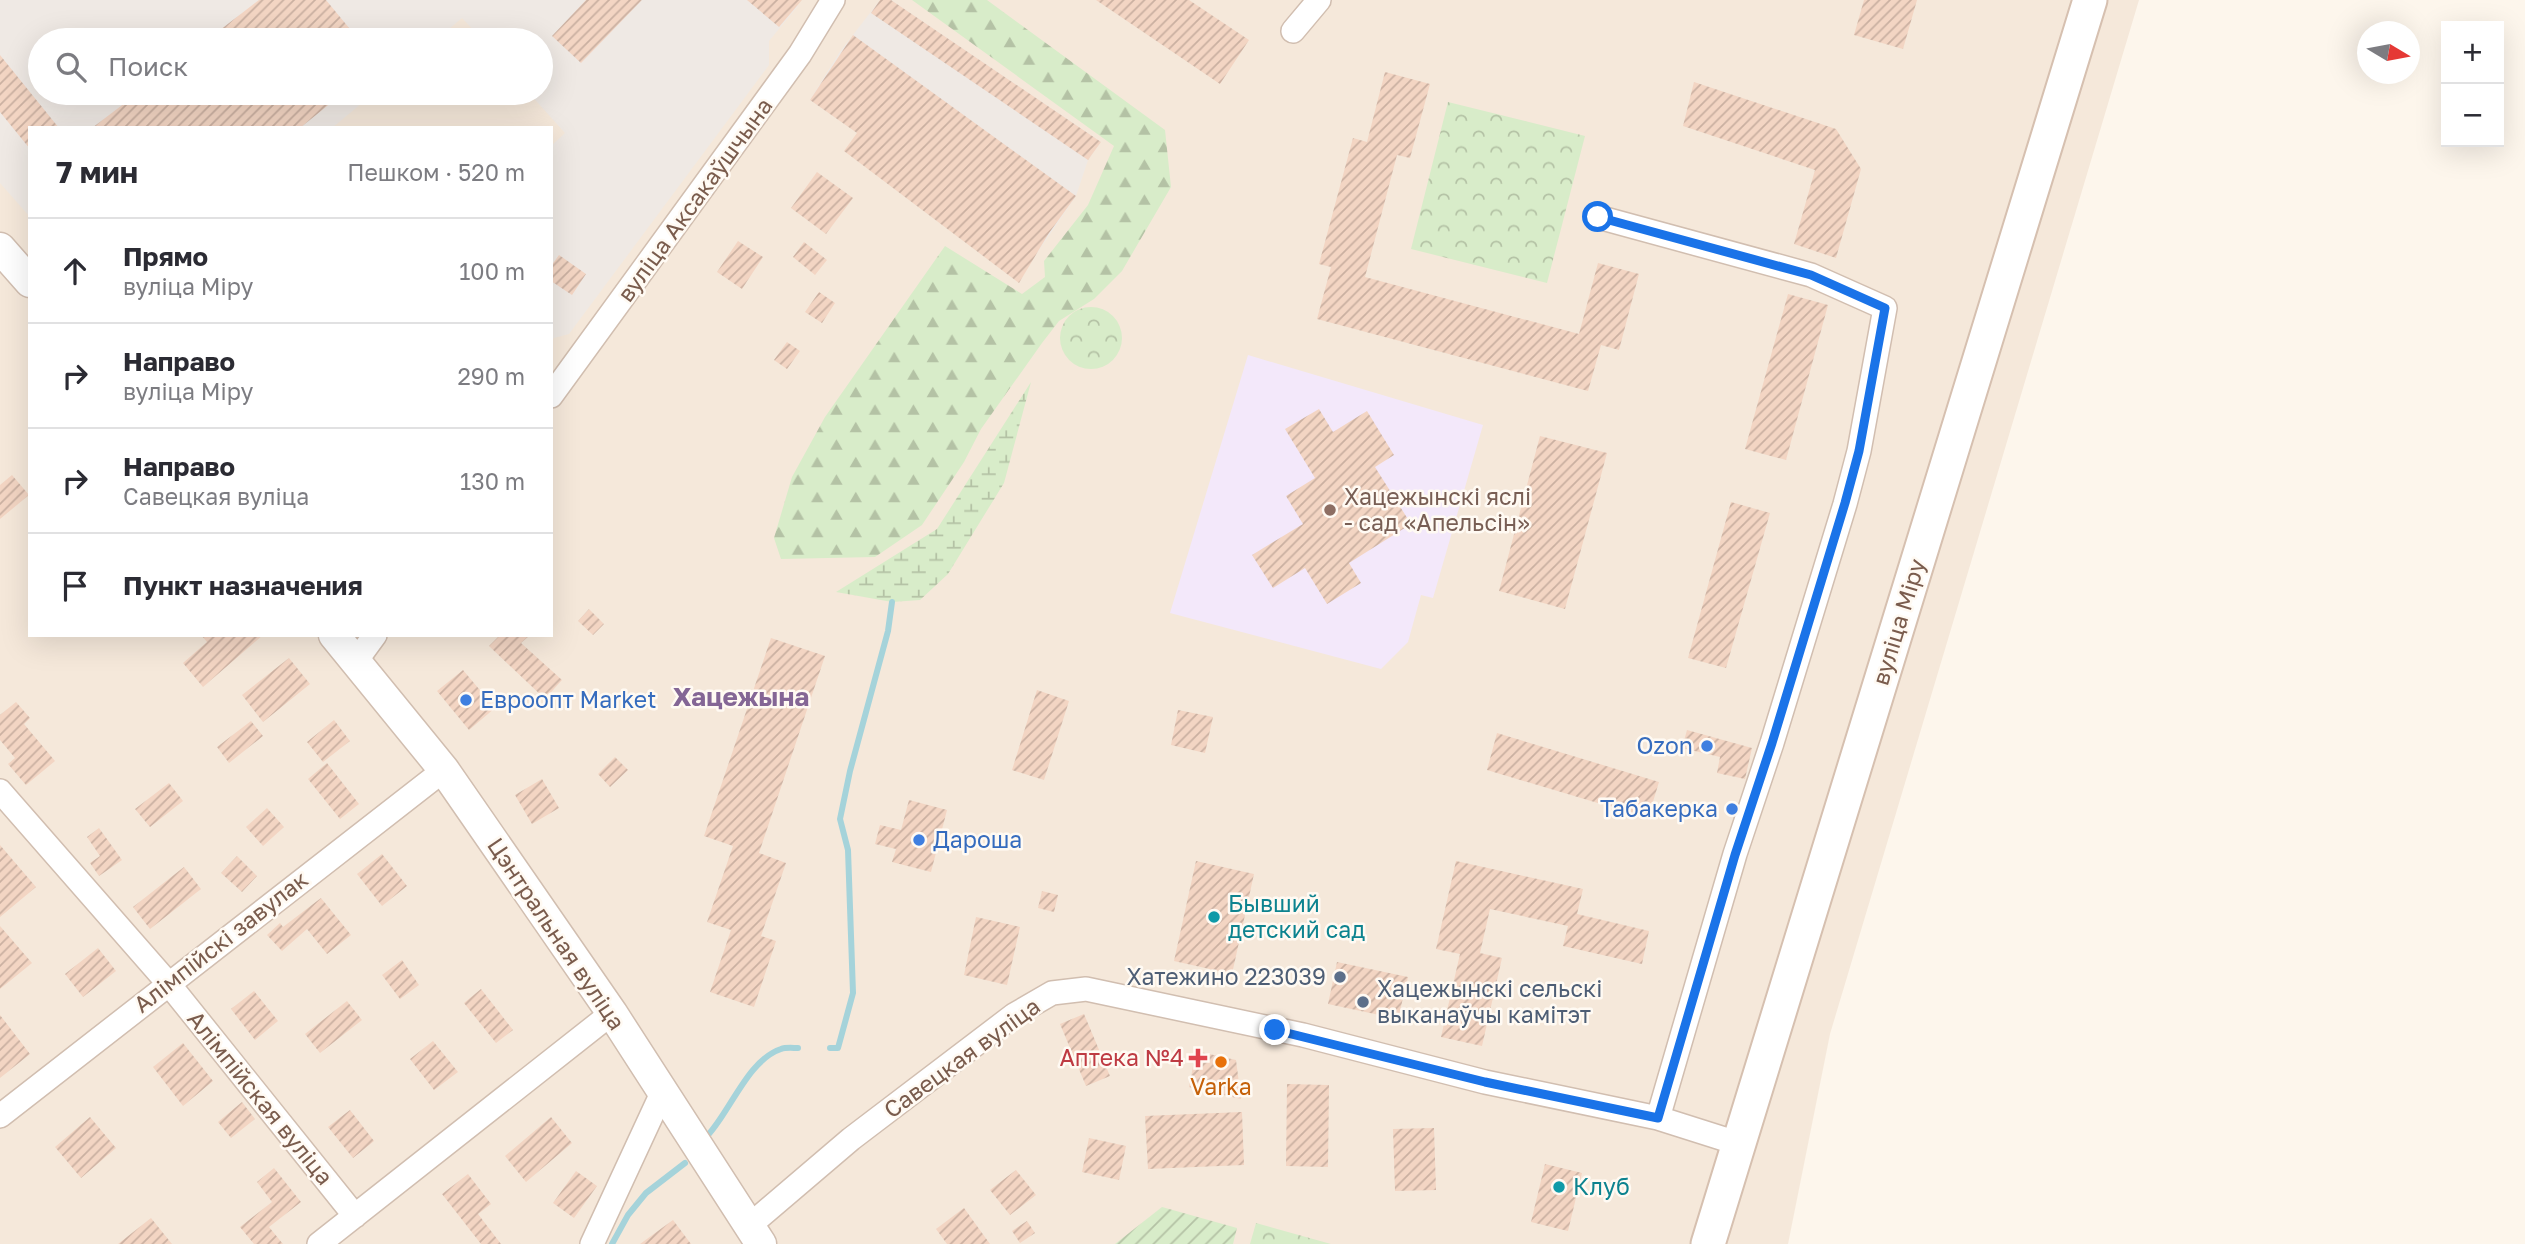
<!DOCTYPE html>
<html lang="ru">
<head>
<meta charset="utf-8">
<style>
	body { margin:0; font-family:"Golos Text",sans-serif; background:#f2f2f3; color:#2b2b33 }
	.controls { position:absolute; right:21px; top:21px; display:grid; overflow:hidden; border-radius:0px; box-shadow:0 7px 28px #0002 }
	.controls button { width:63px; height:63px; display:grid; place-items:center; padding:0; border:0; border-bottom:2px solid #e1e1e2; background:#fff; color:#2b2b33; font:35px sans-serif }
	.compass { position:absolute; left:2357px; top:21px; width:63px; height:63px; border-radius:50%; background:#fff; box-shadow:0 7px 28px #0002; rotate:100deg }
	.stop { position:absolute; width:21px; height:21px; margin:-16px; border:5px solid #1a73e8; border-radius:50%; background:#fff }
	.stop.end { background:#1a73e8; border-color:#fff; box-shadow:0 2px 7px #0008 }
	.list { margin:0; padding:0; list-style:none }
	h2 { display:flex; justify-content:space-between; align-items:center; height:91px; margin:0; padding:0 28px; font-size:30px }
	h2 small { font-size:23px; font-weight:400; color:#7c7c81 }
	.list li { display:grid; grid-template-columns:46px 1fr auto; gap:21px; align-items:center; box-sizing:border-box; height:105px; padding:0 28px; border-top:2px solid #e1e1e2 }
	.list b { display:block; font-size:26px; white-space:nowrap }
	.list p { margin:0; font-size:23px; white-space:nowrap; color:#7c7c81 }
	.list em { font-size:23px; font-style:normal; color:#7c7c81 }
	.icon { flex:none; width:38px; height:38px; fill:none; stroke:currentColor; stroke-width:2; stroke-linecap:round; stroke-linejoin:round }
	.map { position:relative; flex:none; width:2525px; height:1244px; overflow:hidden }
	.search { position:absolute; background:#fff; box-shadow:0 7px 28px #0002; left:28px; top:28px; width:525px; height:77px; display:flex; align-items:center; gap:18px; box-sizing:border-box; padding:0 24px; border-radius:38px; color:#7c7c81; font-size:26px }
	.panel { position:absolute; background:#fff; box-shadow:0 7px 28px #0002; left:28px; top:126px; width:525px; height:511px; border-radius:0px }
	.map>svg:first-child { display:block }
</style>
</head>
<body>
<div class="map">
<svg width="2525" height="1244" viewBox="0 0 2525 1244">
	<defs>
		<pattern id="forest-firs" width="22" height="20" patternUnits="userSpaceOnUse" patternTransform="scale(1.75)"><rect width="22" height="20" fill="#d8ecc9"/><path d="M5 1l3.5 6h-7zM16 11l3.5 6h-7z" fill="#b4c2a5"/></pattern>
		<pattern id="wetland-marsh" width="20" height="14" patternUnits="userSpaceOnUse" patternTransform="scale(1.75)"><rect width="20" height="14" fill="#d8ecc9"/><path d="M1 5h8M5 5V1M11 12h8M15 12V8" fill="none" stroke="#b4c2a5"/></pattern>
		<pattern id="park-crowns" width="20" height="18" patternUnits="userSpaceOnUse" patternTransform="scale(1.75)"><rect width="20" height="18" fill="#d8ecc9"/><path d="M2 6a3 3 0 1 1 6 0M12 15a3 3 0 1 1 6 0" fill="none" stroke="#b4c2a5"/></pattern>
		<pattern id="garden-furrows" width="10" height="10" patternUnits="userSpaceOnUse" patternTransform="scale(1.75)"><rect width="10" height="10" fill="#d8ecc9"/><path d="M-1 1l2-2M0 10L10 0M9 11l2-2" fill="none" stroke="#b4c2a5"/></pattern>
		<pattern id="building-hatch" width="6" height="6" patternUnits="userSpaceOnUse" patternTransform="scale(1.75)"><rect width="6" height="6" fill="#f3d5c3"/><path d="M-1 1l2-2M0 6l6-6M5 7l2-2" fill="none" stroke="#cab0a1"/></pattern>
	</defs>
	<rect width="100%" height="100%" fill="#fdf6ec"/>
	<path fill="#f5e8da" fill-rule="evenodd" d="M0,0H2139L1830,1034L1788,1244H0ZM40,40H541V93H40ZM30,128H551V635H30Z"/>
	<path fill="#efe9e4" d="M0,0H790L798,6L769,41V65L569,334L554,338L551,341V146L565,133L529,93H541V40H483L462,18L436,40H40V93H374L332,128H30V217L0,183Z
		M880,0H891L1101,142L1088,160L1076,196L1035,256L810,100L839,53Z"/>
	<path fill="#f3e8fa" d="M1248,355L1483,425L1433,598L1421,595L1408,642L1381,669L1170,613Z"/>
	<path fill="url(#forest-firs)" d="M912,0H987L1165,130L1171,187L1122,271L1094,299L1059,321L1042,343L981,429L964,462L922,525L875,557L781,559L774,538L792,477L825,417L945,246L1022,294L1045,277L1044,261L1088,205L1114,146Z"/>
	<path fill="url(#wetland-marsh)" d="M1031,382L1004,483L948,574L920,600L892,602L836,592L937,529Z"/>
	<path fill="url(#park-crowns)" d="M1448,102L1585,136L1547,283L1411,249Z
		M1060 338a31 31 0 1 1 62 0a31 31 0 1 1-62 0Z
		M1256,1223L1331,1244H1250Z"/>
	<path fill="url(#garden-furrows)" d="M1162,1207L1237,1228L1233,1244H1115Z"/>
	<g fill="none" stroke-linecap="round" stroke-linejoin="round">
		<path stroke="#a5d3da" stroke-width="6" d="M830,1048H838L853,993L848,850L840,819L850,771L888,631L892,602
			M708,1135C731,1110 748,1060 781,1049C786,1047 793,1048 798,1048
			M612,1244L628,1215L646,1193L685,1163"/>
	</g>
	<path fill="url(#building-hatch)" d="M259,0H326L359,40H207Z
		M586,0H642L581,63L552,36Z
		M747,0H802L779,27Z
		M880,0H891L1101,142L1088,160L871,13Z
		M1096,0H1189L1249,40L1220,84Z
		M1864,0H1917L1903,49L1854,35Z
		M853,35L1076,196L1049,233L1019,283L844,151L857,133L810,100Z
		M0,55L59,128H30V149L0,112Z
		M1385,72L1430,84L1410,158L1397,155L1365,277L1579,334L1598,263L1639,274L1619,350L1601,345L1588,391L1317,319L1331,267L1319,264L1353,138L1367,142Z
		M1694,82L1836,129L1861,169L1836,258L1794,244L1815,170L1683,126Z
		M138,93H343L300,128H92Z
		M817,172L853,198L826,234L791,208Z
		M738,241L763,257L742,289L717,272Z
		M804,242L827,260L815,275L793,257Z
		M559,255L586,274L572,295L551,281V266Z
		M819,292L835,303L822,323L805,312Z
		M1788,294L1828,305L1786,460L1745,449Z
		M787,342L800,351L787,369L774,360Z
		M1319,409L1333,432L1367,411L1394,455L1375,467L1411,524L1349,563L1361,583L1327,604L1305,568L1273,588L1252,555L1303,524L1286,496L1315,478L1285,429Z
		M1540,436L1607,453L1565,609L1499,591Z
		M12,475L29,495L0,519V485Z
		M1731,502L1770,513L1726,668L1688,658Z
		M589,609L604,624L593,635L578,621Z
		M201,635H263L203,687L183,663L207,642Z
		M500,635H530L521,643L562,680L545,699L489,646Z
		M771,638L825,656L759,853L786,863L761,936L776,941L754,1007L710,992L731,930L707,922L733,846L704,836Z
		M289,658L310,684L263,722L242,695Z
		M463,670L495,708L469,730L437,691Z
		M1037,690L1069,701L1044,780L1012,770Z
		M16,702L30,718L24,724L55,761L26,785L8,764L15,758L0,740V715Z
		M1178,710L1213,717L1205,753L1171,745Z
		M334,720L350,741L323,762L307,742Z
		M251,721L263,736L229,763L217,747Z
		M1687,730L1752,748L1745,779L1717,773L1720,757L1682,748Z
		M1497,733L1659,782L1648,818L1487,770Z
		M615,757L628,770L610,787L598,774Z
		M327,763L359,804L340,819L308,779Z
		M542,779L559,808L532,824L515,795Z
		M169,783L183,801L150,827L135,809Z
		M909,800L947,810L931,872L892,862L896,849L875,844L880,825L901,830Z
		M267,808L284,827L263,846L246,827Z
		M99,828L122,860L99,876L90,863L100,856L87,837Z
		M0,845L36,887L0,917Z
		M382,854L407,886L382,906L357,874Z
		M237,856L257,876L242,892L221,873Z
		M1196,861L1254,874L1232,974L1174,961Z
		M1456,861L1583,889L1577,914L1649,931L1642,964L1563,946L1568,926L1490,909L1480,953L1502,958L1482,1046L1441,1037L1460,954L1436,949Z
		M184,867L201,889L150,929L133,907Z
		M1042,891L1058,895L1054,912L1038,908Z
		M321,898L351,935L327,954L307,929L282,951L267,935L280,923L283,927Z
		M976,917L1020,927L1007,985L964,975Z
		M0,926L32,963L0,989Z
		M98,948L116,971L83,997L65,974Z
		M402,960L419,985L400,999L382,975Z
		M1337,962L1408,977L1398,1019L1328,1004Z
		M481,989L513,1030L496,1043L464,1003Z
		M254,991L278,1021L255,1040L231,1009Z
		M347,1001L362,1020L320,1053L305,1034Z
		M1084,1014L1110,1076L1086,1086L1060,1024Z
		M0,1015L30,1054L0,1078Z
		M433,1041L458,1072L434,1090L410,1059Z
		M183,1043L213,1081L183,1106L153,1067Z
		M1196,1051L1236,1060L1241,1099L1189,1087Z
		M1287,1084L1329,1085L1328,1167L1286,1166Z
		M242,1102L255,1119L231,1138L218,1122Z
		M350,1110L374,1141L353,1158L328,1127Z
		M1242,1112L1244,1165L1148,1169L1145,1116Z
		M90,1117L116,1148L81,1178L55,1147Z
		M551,1117L572,1143L526,1182L505,1156Z
		M1434,1128L1436,1190L1395,1191L1393,1129Z
		M1089,1138L1126,1146L1119,1180L1082,1172Z
		M1545,1164L1582,1173L1568,1231L1531,1222Z
		M274,1168L301,1202L269,1227L283,1244H254L240,1227L272,1202L257,1182Z
		M1016,1170L1036,1195L1010,1215L990,1190Z
		M576,1171L597,1186L574,1218L553,1203Z
		M468,1174L491,1204L478,1214L501,1244H481L442,1194Z
		M964,1208L990,1244H947L936,1229Z
		M151,1218L172,1244H118Z
		M673,1220L691,1244H640Z
		M1027,1221L1035,1233L1020,1243L1012,1231Z"/>
	<g fill="none" stroke-linecap="round" stroke-linejoin="round">
		<defs>
			<path id="minor" d="M1293,31L1319,0
				M1598,217L1811,275L1885,308L1859,451L1845,504L1772,743L1735,854L1658,1118
				M551,396L800,54L833,0
				M356,661L375,635
				M0,791L168,983L355,1216
				M0,1116L444,770
				M749,1226L851,1139L1014,1015L1052,993L1086,989L1303,1035L1485,1082L1658,1118L1740,1144
				M319,1244L612,1013
				M592,1244L662,1093"/>
			<path id="tertiary" d="M0,248L30,282
				M334,635L444,770L612,1013L761,1244"/>
			<path id="secondary" d="M1708,1244L2090,0"/>
		</defs>
		<use href="#minor" stroke="#d1beb0" stroke-width="26"/>
		<use href="#tertiary" stroke="#d1beb0" stroke-width="33"/>
		<use href="#secondary" stroke="#d6c0b0" stroke-width="37"/>
		<use href="#minor" stroke="#fff" stroke-width="23"/>
		<use href="#tertiary" stroke="#fff" stroke-width="30"/>
		<use href="#secondary" stroke="#fff" stroke-width="33"/>
	</g>
	<g fill="none" stroke-linecap="round" stroke-linejoin="round">
		<path stroke="#1a73e8" stroke-width="9" d="M1275,1030L1485,1082L1658,1118L1735,855L1772,743L1845,503L1859,451L1885,308L1811,275L1598,217"/>
	</g>
	<circle fill="#8d6e63" stroke="#fffaf3" stroke-width="2.5" cx="1330" cy="510" r="7"/>
	<g fill="#3f7fe0" stroke="#fffaf3" stroke-width="2.5">
		<circle cx="466" cy="700" r="7"/>
		<circle cx="1707" cy="746" r="7"/>
		<circle cx="1732" cy="809" r="7"/>
		<circle cx="919" cy="840" r="7"/>
	</g>
	<g fill="#0f9aa8" stroke="#fffaf3" stroke-width="2.5">
		<circle cx="1214" cy="917" r="7"/>
		<circle cx="1559" cy="1187" r="7"/>
	</g>
	<g fill="#5c6f8a" stroke="#fffaf3" stroke-width="2.5">
		<circle cx="1340" cy="977" r="7"/>
		<circle cx="1363" cy="1002" r="7"/>
	</g>
	<path fill="#e0444e" stroke="#fffaf3" stroke-width="2.5" d="M1194.5 1047.5h7v7h7v7h-7v7h-7v-7h-7v-7h7z"/>
	<circle fill="#e8710a" stroke="#fffaf3" stroke-width="2.5" cx="1221" cy="1062" r="7"/>
	<g text-anchor="middle" stroke-width="5" stroke-linejoin="round" paint-order="stroke">
		<g font-size="23" fill="#7a5c4d" stroke="#fffaf3">
			<text transform="translate(695 200) rotate(-54)" y="8">вуліца Аксакаўшчына</text>
			<text transform="translate(1899 622) rotate(-73)" y="8">вуліца Міру</text>
			<text transform="translate(556 934) rotate(56)" y="8">Цэнтральная вуліца</text>
			<text transform="translate(221 942) rotate(-38)" y="8">Алімпійскі завулак</text>
			<text transform="translate(962 1058) rotate(-36)" y="8">Савецкая вуліца</text>
			<text transform="translate(260 1098) rotate(51)" y="8">Алімпійская вуліца</text>
		</g>
		<g font-size="23" fill="#785e54" stroke="#fffaf3" text-anchor="start">
			<text x="1344" y="505">Хацежынскі яслі<tspan x="1344" dy="26">- сад «Апельсін»</tspan></text>
		</g>
		<g font-size="23" fill="#366cbe" stroke="#fffaf3" text-anchor="start">
			<text x="480" y="708">Евроопт Market</text>
			<text x="1693" y="754" text-anchor="end">Ozon</text>
			<text x="1718" y="817" text-anchor="end">Табакерка</text>
			<text x="933" y="848">Дароша</text>
		</g>
		<g font-size="23" fill="#0d838f" stroke="#fffaf3" text-anchor="start">
			<text x="1228" y="912">Бывший<tspan x="1228" dy="26">детский сад</tspan></text>
			<text x="1573" y="1195">Клуб</text>
		</g>
		<g font-size="23" fill="#4e5e75" stroke="#fffaf3" text-anchor="end">
			<text x="1326" y="985">Хатежино 223039</text>
			<text x="1377" y="997" text-anchor="start">Хацежынскі сельскі<tspan x="1377" dy="26">выканаўчы камітэт</tspan></text>
		</g>
		<g font-size="23" fill="#be3a42" stroke="#fffaf3" text-anchor="end">
			<text x="1184" y="1066">Аптека №4</text>
		</g>
		<g font-size="23" fill="#c56008" stroke="#fffaf3">
			<text x="1221" y="1095">Varka</text>
		</g>
		<g font-size="26" font-weight="bold" fill="#846695" stroke="#fffaf3">
			<text x="741" y="706">Хацежына</text>
		</g>
	</g>
</svg>
<div class="controls">
<button>+</button>
<button>−</button>
</div>
<svg class="compass" viewBox="-18 -18 36 36"><path d="M0-13l5 13h-10z" fill="#e53935"/><path d="M0 13l5-13h-10z" fill="#7c7c81"/></svg>
<div class="stop" style="left:1598px;top:217px"></div>
<div class="stop end" style="left:1275px;top:1030px"></div>
<div class="search"><svg class="icon" aria-label="search" viewBox="0 0 24 24"><circle cx="10" cy="10" r="6"/><path d="M15 15l6 6"/></svg>Поиск</div>
<section class="panel">
<h2>7 мин<small>Пешком · 520 m</small></h2>
<ul class="list">
<li><svg class="icon" aria-label="ahead" viewBox="0 0 24 24"><path d="M12 20V5M6 11l6-6 6 6"/></svg><div><b>Прямо</b><p>вуліца Міру</p></div><em>100 m</em></li>
<li><svg class="icon" aria-label="right" viewBox="0 0 24 24"><path d="M7 20v-9h11M14 6l5 5-5 5"/></svg><div><b>Направо</b><p>вуліца Міру</p></div><em>290 m</em></li>
<li><svg class="icon" aria-label="right" viewBox="0 0 24 24"><path d="M7 20v-9h11M14 6l5 5-5 5"/></svg><div><b>Направо</b><p>Савецкая вуліца</p></div><em>130 m</em></li>
<li><svg class="icon" aria-label="arrive" viewBox="0 0 24 24"><path d="M6 21V4h12l-3 4 3 4H6"/></svg><div><b>Пункт назначения</b></div></li>
</ul>
</section>
</div>
</body>
</html>
